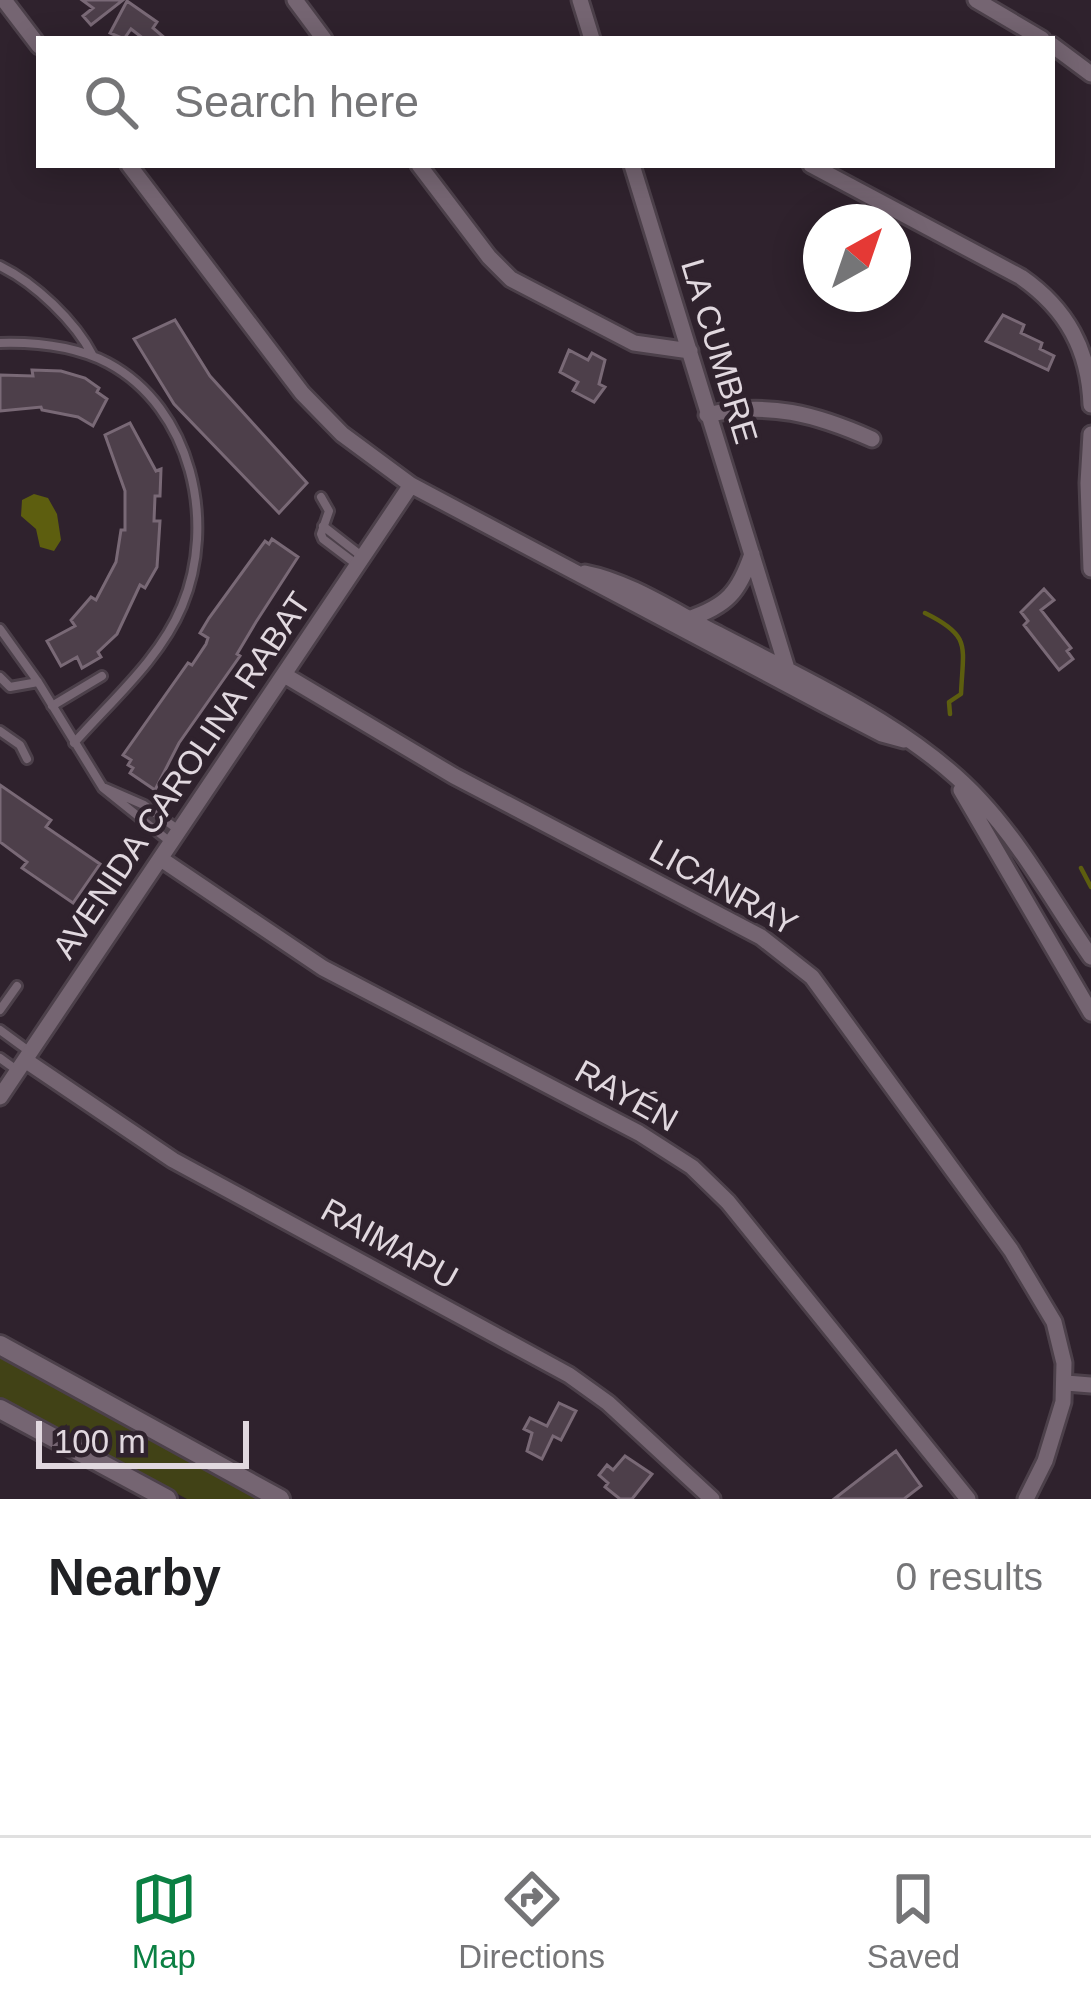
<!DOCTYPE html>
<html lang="en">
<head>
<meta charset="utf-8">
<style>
	body { margin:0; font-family:Helvetica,sans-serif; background:#f2f2f2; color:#202124 }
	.compass { position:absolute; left:803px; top:204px; width:108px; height:108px; border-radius:50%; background:#fff; box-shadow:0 6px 30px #0003; rotate:40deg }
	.scale { position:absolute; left:36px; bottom:30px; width:213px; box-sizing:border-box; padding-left:12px; border:6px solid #e1d8df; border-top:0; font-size:33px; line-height:42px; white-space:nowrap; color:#e1d8df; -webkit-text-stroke:9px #2f222d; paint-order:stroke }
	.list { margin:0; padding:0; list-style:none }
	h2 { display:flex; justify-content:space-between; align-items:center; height:156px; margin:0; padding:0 48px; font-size:51px }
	h2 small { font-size:39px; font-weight:400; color:#757577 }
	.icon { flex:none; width:66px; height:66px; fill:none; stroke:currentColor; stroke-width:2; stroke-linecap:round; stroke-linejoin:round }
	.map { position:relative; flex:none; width:1091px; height:1499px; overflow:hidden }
	.search { position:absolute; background:#fff; box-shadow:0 6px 30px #0003; left:36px; right:36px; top:36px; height:132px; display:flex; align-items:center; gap:30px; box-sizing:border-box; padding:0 42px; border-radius:0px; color:#757577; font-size:45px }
	.sheet { height:336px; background:#fff }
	nav { display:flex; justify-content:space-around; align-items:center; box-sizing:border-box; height:168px; border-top:3px solid #e0e0e0; background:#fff; font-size:33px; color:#757577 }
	nav a { display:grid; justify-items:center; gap:6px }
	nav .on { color:#0b8043 }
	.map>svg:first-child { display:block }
</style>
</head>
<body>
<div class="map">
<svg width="1091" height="1499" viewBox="0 0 1091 1499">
	<rect width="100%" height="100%" fill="#2f222d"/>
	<path fill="#414216" d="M0,1353L256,1493L258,1499H187L0,1399Z"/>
	<path fill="#5d5e0f" d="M34,494L48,498L57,514L61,540L54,551L40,547L36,529L21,516L22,500Z"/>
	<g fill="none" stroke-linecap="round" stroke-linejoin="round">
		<path stroke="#5d5e0f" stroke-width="4.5" d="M925,613C972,636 963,646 961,694L949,702L950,714
			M1081,868L1091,887"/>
	</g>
	<path fill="#4d3f4a" stroke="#796976" stroke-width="3" d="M82,0H123L91,25L83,16L93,8Z
		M127,1L157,22L153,28L166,39H144L131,29L124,39L110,33Z
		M1003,315L1024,325L1021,333L1042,343L1040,349L1054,356L1048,370L986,341Z
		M175,320L210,376L307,483L279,513L174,404L134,339Z
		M569,350L588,360L592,353L605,360L599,384L605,387L594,402L573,391L578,382L560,372Z
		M32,370L61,371L85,378L99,388L97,392L107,399L93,426L78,417L42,410L41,407L0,411V375L33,376Z
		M130,423L156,471L161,469L160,496H155L154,521H160L157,567L145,588L140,585L117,634L98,652L101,657L82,668L77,657L61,666L47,641L75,626L71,620L91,597L96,600L116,562L121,530H125V491L105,435Z
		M272,539L298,557L256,622L237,654L240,656L179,743L155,790L130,773L133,768L128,765L131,760L123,755L188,663L192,665L206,644L208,638L200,633L209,618L265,541L269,544Z
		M1044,589L1054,600L1041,610L1071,648L1067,651L1073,659L1059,670L1024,625L1028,621L1021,612Z
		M0,785L51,820L46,827L100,864L73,903L22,868L27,862L0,842Z
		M559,1403L576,1411L561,1440L553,1436L542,1459L527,1451L532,1433L524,1429L530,1418L547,1426Z
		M896,1451L921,1486L904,1499H834Z
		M625,1456L652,1474L632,1499H620L605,1487L608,1483L599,1475L607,1465L613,1470Z"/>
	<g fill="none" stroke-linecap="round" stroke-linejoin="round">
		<defs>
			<path id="service" d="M0,266C35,283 75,321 93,356
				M0,343C36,342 75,346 108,363C192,408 217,523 182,606C160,659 112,700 74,743
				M321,497L329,511L321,534L323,539L356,564
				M323,526L364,558
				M0,629L38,682L103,788L169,841
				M0,677L10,687L38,682
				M52,706L102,676
				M0,731L20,745L27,759
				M105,788L144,805L180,831
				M0,1010L17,986
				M0,1030L30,1052
				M0,1058L18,1071"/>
			<path id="minor" d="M4,0L39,46
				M295,0L324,39
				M580,0L592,39
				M976,0L1042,39
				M1052,45L1091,74
				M129,165L302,393L342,434L411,485L826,705L882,734L904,740
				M419,165L489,257L511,279L634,343L690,351
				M632,165L788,672
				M811,165L1021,277C1067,309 1089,350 1091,405
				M707,415C768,401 816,414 872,439
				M1091,434L1088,483L1091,569
				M585,573C631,582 676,613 718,634C805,680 912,726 980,800C1023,846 1055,905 1091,957
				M688,619C727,606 739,592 752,554
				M286,676L454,776L761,937L812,977L1011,1250L1054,1322L1064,1363L1063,1402L1045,1461L1026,1499
				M961,790L1091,1013
				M161,859L323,968L639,1133L692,1167L728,1202L968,1499
				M25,1060L173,1160L569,1375L608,1403L712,1499
				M0,1097L411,485
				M1066,1383L1091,1385"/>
			<path id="tertiary" d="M0,1345L280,1499
				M0,1409L167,1499"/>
		</defs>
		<use href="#service" stroke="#4c404a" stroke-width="14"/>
		<use href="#minor" stroke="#4c404a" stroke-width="21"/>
		<use href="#tertiary" stroke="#4c404a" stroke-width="24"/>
		<use href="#service" stroke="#756572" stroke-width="8"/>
		<use href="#minor" stroke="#756572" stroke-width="15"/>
		<use href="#tertiary" stroke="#756572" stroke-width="18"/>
	</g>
	<g text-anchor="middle" stroke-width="9" stroke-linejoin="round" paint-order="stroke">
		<g font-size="33" fill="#e1d8df" stroke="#2f222d">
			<text transform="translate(720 351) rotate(73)" y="12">LA CUMBRE</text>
			<text transform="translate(181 775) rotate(-56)" y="12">AVENIDA CAROLINA RABAT</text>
			<text transform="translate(724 887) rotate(29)" y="12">LICANRAY</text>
			<text transform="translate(627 1095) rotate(29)" y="12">RAYÉN</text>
			<text transform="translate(390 1243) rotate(29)" y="12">RAIMAPU</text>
		</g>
	</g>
</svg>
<svg class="compass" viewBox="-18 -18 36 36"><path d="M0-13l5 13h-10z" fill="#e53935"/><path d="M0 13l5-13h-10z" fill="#757577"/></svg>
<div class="scale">100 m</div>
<div class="search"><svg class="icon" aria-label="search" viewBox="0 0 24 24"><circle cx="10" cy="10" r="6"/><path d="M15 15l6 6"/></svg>Search here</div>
</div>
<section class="sheet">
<h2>Nearby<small>0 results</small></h2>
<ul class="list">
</ul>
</section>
<nav>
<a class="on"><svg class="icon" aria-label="map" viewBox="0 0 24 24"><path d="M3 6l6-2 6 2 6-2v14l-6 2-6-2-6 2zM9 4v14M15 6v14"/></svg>Map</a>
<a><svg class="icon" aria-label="directions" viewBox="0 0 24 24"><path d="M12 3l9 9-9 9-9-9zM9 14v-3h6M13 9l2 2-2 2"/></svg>Directions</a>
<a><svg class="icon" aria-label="saved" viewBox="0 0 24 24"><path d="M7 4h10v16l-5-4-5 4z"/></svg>Saved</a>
</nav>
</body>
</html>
